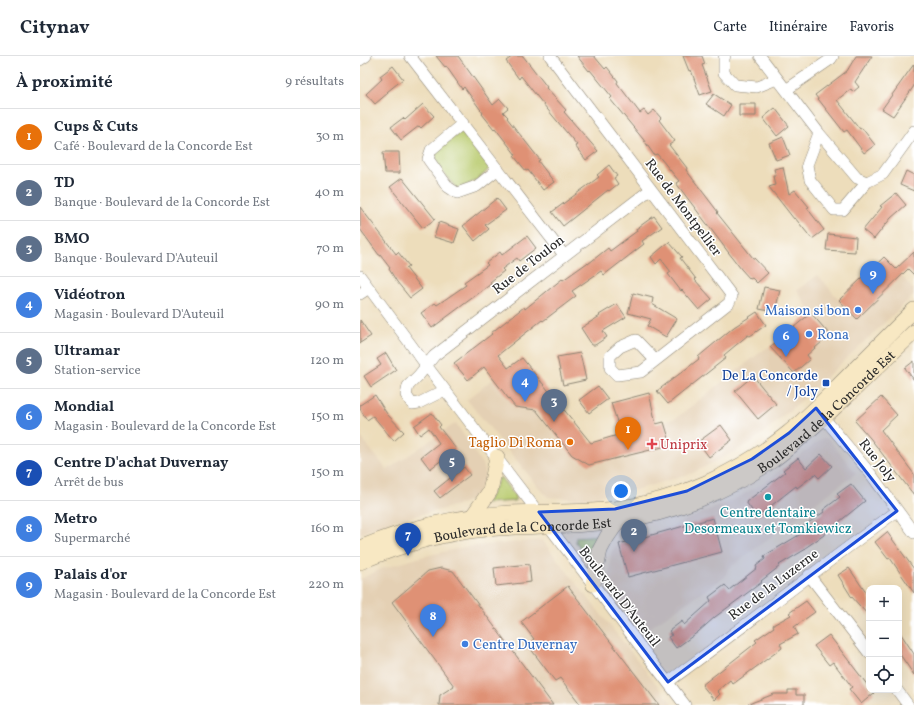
<!DOCTYPE html>
<html lang="fr">
<head>
<meta charset="utf-8">
<style>
	body { margin:0; font-family:Vollkorn,serif; background:#f2f2f3; color:#1f2937 }
	.controls { position:absolute; right:12px; bottom:12px; display:grid; overflow:hidden; border-radius:8px; box-shadow:0 4px 16px #0002 }
	.controls button { width:36px; height:36px; display:grid; place-items:center; padding:0; border:0; border-bottom:1px solid #e0e1e3; background:#fff; color:#1f2937; font:20px sans-serif }
	.you { position:absolute; left:261px; top:435px; width:14px; height:14px; margin:-10px; border:3px solid #fff; border-radius:50%; background:#1a73e8; box-shadow:0 0 0 6px #1a73e833 }
	.badge { display:grid; place-items:center; width:26px; height:26px; border-radius:50%; background:#db2777; color:#fff; font-size:13px; font-weight:700 }
	.pin { position:absolute; translate:-50% -33px; filter:drop-shadow(0 1px 2px #0008) }
	.pin::after { content:''; position:absolute; top:21px; width:14px; height:12px; background:inherit; clip-path:polygon(0 0,100% 0,50% 100%) }
	.list { margin:0; padding:0; list-style:none }
	h2 { display:flex; justify-content:space-between; align-items:center; height:52px; margin:0; padding:0 16px; font-size:17px }
	h2 small { font-size:13px; font-weight:400; color:#747a83 }
	.list li { display:grid; grid-template-columns:26px 1fr auto; gap:12px; align-items:center; box-sizing:border-box; height:56px; padding:0 16px; border-top:1px solid #e0e1e3 }
	.list b { display:block; font-size:15px; white-space:nowrap }
	.list p { margin:0; font-size:13px; white-space:nowrap; color:#747a83 }
	.list em { font-size:13px; font-style:normal; color:#747a83 }
	.icon { flex:none; width:22px; height:22px; fill:none; stroke:currentColor; stroke-width:2; stroke-linecap:round; stroke-linejoin:round }
	.map { position:relative; flex:none; width:554px; height:649px; overflow:hidden }
	header { display:flex; align-items:center; gap:24px; box-sizing:border-box; height:56px; padding:0 20px; background:#fff; border-bottom:1px solid #e0e1e3 }
	header strong { font-size:19px }
	nav { display:flex; gap:22px; margin-inline-start:auto; font-size:14px }
	main { display:flex }
	aside { flex:1; background:#fff }
	.map>svg:first-child { display:block }
</style>
</head>
<body>
<header>
<strong>Citynav</strong>
<nav><a>Carte</a><a>Itinéraire</a><a>Favoris</a></nav>
</header>
<main>
<aside>
<h2>À proximité<small>9 résultats</small></h2>
<ul class="list">
<li><span class="badge" style="background:#e8710a">1</span><div><b>Cups &amp; Cuts</b><p>Café · Boulevard de la Concorde Est</p></div><em>30 m</em></li>
<li><span class="badge" style="background:#5c6f8a">2</span><div><b>TD</b><p>Banque · Boulevard de la Concorde Est</p></div><em>40 m</em></li>
<li><span class="badge" style="background:#5c6f8a">3</span><div><b>BMO</b><p>Banque · Boulevard D'Auteuil</p></div><em>70 m</em></li>
<li><span class="badge" style="background:#3f7fe0">4</span><div><b>Vidéotron</b><p>Magasin · Boulevard D'Auteuil</p></div><em>90 m</em></li>
<li><span class="badge" style="background:#5c6f8a">5</span><div><b>Ultramar</b><p>Station-service</p></div><em>120 m</em></li>
<li><span class="badge" style="background:#3f7fe0">6</span><div><b>Mondial</b><p>Magasin · Boulevard de la Concorde Est</p></div><em>150 m</em></li>
<li><span class="badge" style="background:#1a4fb4">7</span><div><b>Centre D'achat Duvernay</b><p>Arrêt de bus</p></div><em>150 m</em></li>
<li><span class="badge" style="background:#3f7fe0">8</span><div><b>Metro</b><p>Supermarché</p></div><em>160 m</em></li>
<li><span class="badge" style="background:#3f7fe0">9</span><div><b>Palais d'or</b><p>Magasin · Boulevard de la Concorde Est</p></div><em>220 m</em></li>
</ul>
</aside>
<div class="map">
<svg width="554" height="649" viewBox="0 0 554 649">
	<rect width="100%" height="100%" fill="#fff"/>
	<filter id="ink" filterUnits="userSpaceOnUse"><feTurbulence type="fractalNoise" baseFrequency=".025" numOctaves="2"/><feDisplacementMap in="SourceGraphic" scale="8" xChannelSelector="R" yChannelSelector="G"/><feConvolveMatrix kernelMatrix="1 2 1 2 8 2 1 2 1" color-interpolation-filters="sRGB"/></filter>
	<filter id="wash" filterUnits="userSpaceOnUse"><feTurbulence type="fractalNoise" baseFrequency=".012" numOctaves="4" result="noise"/><feDisplacementMap in="SourceGraphic" scale="16" xChannelSelector="R" yChannelSelector="G"/><feGaussianBlur stdDeviation="0.9" result="paint"/><feColorMatrix in="noise" values="0 0 0 0 0 0 0 0 0 0 0 0 0 0 0 0 0 1.4 0 .05"/><feComposite in="paint" operator="in"/></filter>
	<g filter="url(#wash)">
		<rect width="100%" height="100%" fill="#edddbb"/>
		<path fill="#e4d0b4" d="M524,201L542,220L554,235V239L442,344L391,387L333,417L275,434L216,443L188,441L181,434L107,344L133,323L162,302L231,387L316,362L401,296L410,290L451,257L437,234L458,219L479,244Z
			M96,367L124,411L125,424L116,442L103,447L84,453L32,465L0,478V380L27,414Z
			M463,382L468,383L496,417L368,513L365,521L286,574L253,533L249,522L250,509L251,497L257,488L265,483L312,470L373,444L402,428Z
			M182,484L313,649H0V523L21,513L61,501L105,491Z"/>
		<path fill="#b9cb6e" stroke="#727b4c" d="M102,75L130,111C124,121 109,129 98,133L95,131C89,122 71,107 77,96C81,90 96,80 102,75Z
			M140,421L155,440V445L127,447Z
			M243,479L231,506L216,486V481Z"/>
		<g id="blocks">
			<path fill="#df9175" d="M76,0H98L133,49L140,43L148,52L143,56L148,61L147,62L180,104L178,105L194,126L183,134L168,114L166,115L154,100L156,99L135,72L134,73L122,58L123,57L104,31L102,33L86,10L85,11Z
				M153,0H163L187,31L186,32L206,54L204,56L238,95L226,104L215,90L217,89L183,48L161,20L159,23L146,5Z
				M217,0H234L245,13L247,11L258,25L257,27L280,57L284,54L288,59L294,54L301,62L299,64L315,85L309,89L327,112L326,114L358,156L357,157L393,202H394L408,217L397,227L392,222L390,223L381,213L316,127L319,125L297,98L294,99L283,83L250,43L252,41L230,14L229,15Z
				M323,0H342L345,8L342,9L352,35L340,39L331,14L329,15Z
				M496,0H512L495,26L499,31L493,36L491,33L477,44L500,73L502,72L515,89L504,97L487,74L484,76L455,39L487,15Z
				M554,8V30L533,60L522,53Z
				M33,10L43,23L27,36L28,37L15,48L6,38L22,23L20,20Z
				M354,38L371,49L364,60L346,48Z
				M63,48L74,60L61,72L59,70L41,84L31,71L43,62L45,64Z
				M379,48H396V60H379Z
				M415,52L429,70L417,80L403,62Z
				M423,81L430,99L416,104L409,87Z
				M23,96H39L40,117H25Z
				M249,109L257,120L254,122L258,128L249,135L248,134L203,170L192,156L239,121L237,119Z
				M423,111L429,138L435,134L449,151L447,152L464,174L452,183L435,162L434,163L409,131L415,129L413,120H416L414,113Z
				M546,115L554,119V135L540,129Z
				M42,122L75,163L63,172L30,131Z
				M536,137L546,149L531,162L514,183L503,174L522,151L520,150Z
				M137,142L146,154L125,169L129,173L115,185L103,170Z
				M0,151L36,198L38,196L49,210L46,212L62,233L50,242L37,226L29,213L30,212L20,199H19L0,173Z
				M294,160L302,171L282,185L284,188L244,219L241,215L212,235L216,240L183,265L182,264L138,299L148,312L162,302L231,387L261,378L251,347L289,337L296,368L304,366L311,389L229,409L212,399L176,354L155,351L124,311L108,324L94,307L132,278L131,277L164,251L165,253L202,223L203,224L227,207L228,208L248,192L250,195L277,175L276,173Z
				M79,166L99,173L94,187L74,181Z
				M468,178L496,181L495,196L466,194Z
				M167,180L176,192L159,205L157,202L142,213L144,215L130,226L131,228L72,272L61,257L75,247L77,249L106,229L104,226L128,209L126,207L140,196L142,199Z
				M309,186L322,201L320,202L336,223L335,224L352,243L339,254L322,234L321,235L308,218L311,216L301,203L296,208L291,201Z
				M554,196V219L548,213L497,263L479,244L524,201L536,213Z
				M404,231L420,234L415,256L399,253Z
				M273,237L293,242L292,248L317,263L306,281L287,270L291,263L268,257Z
				M257,248L266,261L243,275L247,281L235,289H232L221,272L240,260L239,259Z
				M397,256L406,269L390,280L388,279L364,299L366,302L308,348L297,335L339,303L338,301L374,271Z
				M451,257L470,279L447,299L450,303L434,317L410,291Z
				M0,264L11,280L0,287Z
				M26,297L36,314L11,331L4,320L21,309L17,303Z
				M220,297L226,324L203,329L197,301Z
				M554,305V324L545,312Z
				M393,320L416,348L398,363L375,335Z
				M238,330L248,343L229,357L219,344Z
				M15,339L27,358L44,376L34,385L13,360L7,364L0,353V349Z
				M521,341L537,359L521,374L554,418V439L510,382L495,365Z
				M72,357L81,369L79,371L96,393L70,413L61,401L79,387L69,372L60,379L54,370Z
				M361,369L372,384L349,401L338,386Z
				M461,398L472,410L459,422L455,418L437,432L436,430L397,461L386,446L425,416L423,414L438,402L446,412Z
				M104,411L110,419L80,442L74,435Z
				M491,428L505,445L464,478V479L445,492L446,493L419,509L420,510L401,525L402,526L355,561L338,576L316,592L308,581L312,579L309,575L322,565L324,569L351,545L349,541L365,529L369,534L397,512L396,510L405,503L404,500L444,476L441,472L464,456L463,454L480,441L477,438Z
				M353,462L362,496L268,521L259,488Z
				M527,476L554,513V537L530,502L528,503L515,486Z
				M169,508L171,526L136,530L134,512Z
				M81,512L93,515L193,649H79L80,639L94,630L32,546L68,515Z
				M489,512L509,541V560L491,540L478,519Z
				M208,530L210,533L299,649H221L200,622L195,625L167,588L174,583L161,566Z
				M446,545L455,556L434,571L438,578L420,588L422,592L373,628L370,624L357,635L360,638L354,644L342,629L397,586L395,584L414,571L413,569L431,559L429,557Z
				M539,575L554,598V619L539,597Z
				M469,579L509,631V634H511L514,637L501,648L489,633L492,631L473,606L469,609L454,590Z
				M428,634H436V639H444V649H386L414,638H428Z"/>
		</g>
	</g>
	<g filter="url(#ink)">
		<use href="#blocks" fill-opacity="0" stroke="#8c8473" stroke-width="1"/>
		<g fill="none" stroke-linecap="round" stroke-linejoin="round">
			<defs>
				<path id="street" d="M50,0L204,199
					M190,0L372,240L369,247L281,316L257,319L250,312V300L260,291L276,284L295,304
					M365,0L364,2V17L375,29L397,31L417,23
					M400,0L459,77L497,122L507,126
					M0,4L6,0
					M426,34L471,3L473,0
					M103,67L71,94L68,103L88,131L97,137L117,130L138,113
					M459,77L447,109L450,124L474,154H483L507,126L523,118L554,75
					M0,220L66,309L325,649
					M0,238L9,232
					M85,334L59,347L52,348L46,339L48,330L59,319L74,300L291,133
					M459,356L510,417L554,477
					M449,519L509,597
					M308,626C385,570 460,511 537,455
					M537,634L548,649"/>
				<g id="secondary">
					<path d="M112,461L130,435L137,401"/>
					<path d="M0,492C48,472 98,460 150,457C184,455 219,458 254,453C317,445 378,417 428,377C448,361 466,342 485,323C508,300 531,277 554,254"/>
					<path id="s1" d="M0,506C40,489 83,477 126,473C170,469 214,471 257,465C312,458 367,436 413,404C439,385 462,363 486,341C509,319 531,298 554,276"/>
					<path d="M233,528L240,494L247,481L258,465"/>
				</g>
			</defs>
			<use href="#street" stroke="#8c8473" stroke-width="12"/>
			<use href="#secondary" stroke="#8c8473" stroke-width="16"/>
			<use href="#street" stroke="#fff" stroke-width="11"/>
			<use href="#secondary" stroke="#f8e8c3" stroke-width="15"/>
		</g>
	</g>
	<path fill="#1d4ed8" fill-opacity="0.2" stroke="#1d4ed8" stroke-width="3" stroke-linejoin="round" d="M456,352L537,455L308,626L179,456L255,453L327,435L392,403L429,377Z"/>
	<g fill="#3f7fe0" stroke="#fff" stroke-width="1.5">
		<circle cx="498" cy="254" r="4"/>
		<circle cx="449" cy="278" r="4"/>
		<circle cx="105" cy="588" r="4"/>
	</g>
	<rect fill="#1a4fb4" stroke="#fff" stroke-width="1.5" x="462" y="323" width="8" height="8" rx="2"/>
	<circle fill="#e8710a" stroke="#fff" stroke-width="1.5" cx="210" cy="386" r="4"/>
	<path fill="#e0444e" stroke="#fff" stroke-width="1.5" d="M290 382h4v4h4v4h-4v4h-4v-4h-4v-4h4z"/>
	<circle fill="#0f9aa8" stroke="#fff" stroke-width="1.5" cx="408" cy="441" r="4"/>
	<g text-anchor="middle" stroke-width="3" stroke-linejoin="round" paint-order="stroke">
		<g font-size="14" fill="#2b2b2b" stroke="#fff">
			<text transform="translate(324 151) rotate(53)" y="5">Rue de Montpellier</text>
			<text transform="translate(168 208) rotate(-38)" y="5">Rue de Toulon</text>
			<text dy="5" stroke="none"><textPath href="#s1" startOffset="503">Boulevard de la Concorde Est</textPath></text>
			<text transform="translate(518 404) rotate(52)" y="5">Rue Joly</text>
			<text dy="5" stroke="none"><textPath href="#s1" startOffset="167">Boulevard de la Concorde Est</textPath></text>
			<text transform="translate(413 528) rotate(-37)" y="5">Rue de la Luzerne</text>
			<text transform="translate(260 540) rotate(52)" y="5">Boulevard D'Auteuil</text>
		</g>
		<g font-size="14" fill="#366cbe" stroke="#fff" text-anchor="start">
			<text x="490" y="259" text-anchor="end">Maison si bon</text>
			<text x="457" y="283">Rona</text>
			<text x="113" y="593">Centre Duvernay</text>
		</g>
		<g font-size="14" fill="#164399" stroke="#fff" text-anchor="end">
			<text x="458" y="324">De La Concorde<tspan x="458" dy="16">/ Joly</tspan></text>
		</g>
		<g font-size="14" fill="#c56008" stroke="#fff" text-anchor="end">
			<text x="202" y="391">Taglio Di Roma</text>
		</g>
		<g font-size="14" fill="#be3a42" stroke="#fff" text-anchor="start">
			<text x="300" y="393">Uniprix</text>
		</g>
		<g font-size="14" fill="#0d838f" stroke="#fff">
			<text x="408" y="461">Centre dentaire<tspan x="408" dy="16">Desormeaux et Tomkiewicz</tspan></text>
		</g>
	</g>
</svg>
<div class="controls">
<button>+</button>
<button>−</button>
<button><svg class="icon" aria-label="locate" viewBox="0 0 24 24"><circle cx="12" cy="12" r="6"/><path d="M12 2v4M12 18v4M2 12h4M18 12h4"/></svg></button>
</div>
<div class="you"></div>
<div class="pin badge" style="left:268px;top:394px;background:#e8710a">1</div>
<div class="pin badge" style="left:274px;top:496px;background:#5c6f8a">2</div>
<div class="pin badge" style="left:194px;top:366px;background:#5c6f8a">3</div>
<div class="pin badge" style="left:165px;top:346px;background:#3f7fe0">4</div>
<div class="pin badge" style="left:92px;top:426px;background:#5c6f8a">5</div>
<div class="pin badge" style="left:426px;top:301px;background:#3f7fe0">6</div>
<div class="pin badge" style="left:48px;top:500px;background:#1a4fb4">7</div>
<div class="pin badge" style="left:73px;top:581px;background:#3f7fe0">8</div>
<div class="pin badge" style="left:513px;top:238px;background:#3f7fe0">9</div>
</div>
</main>
</body>
</html>
